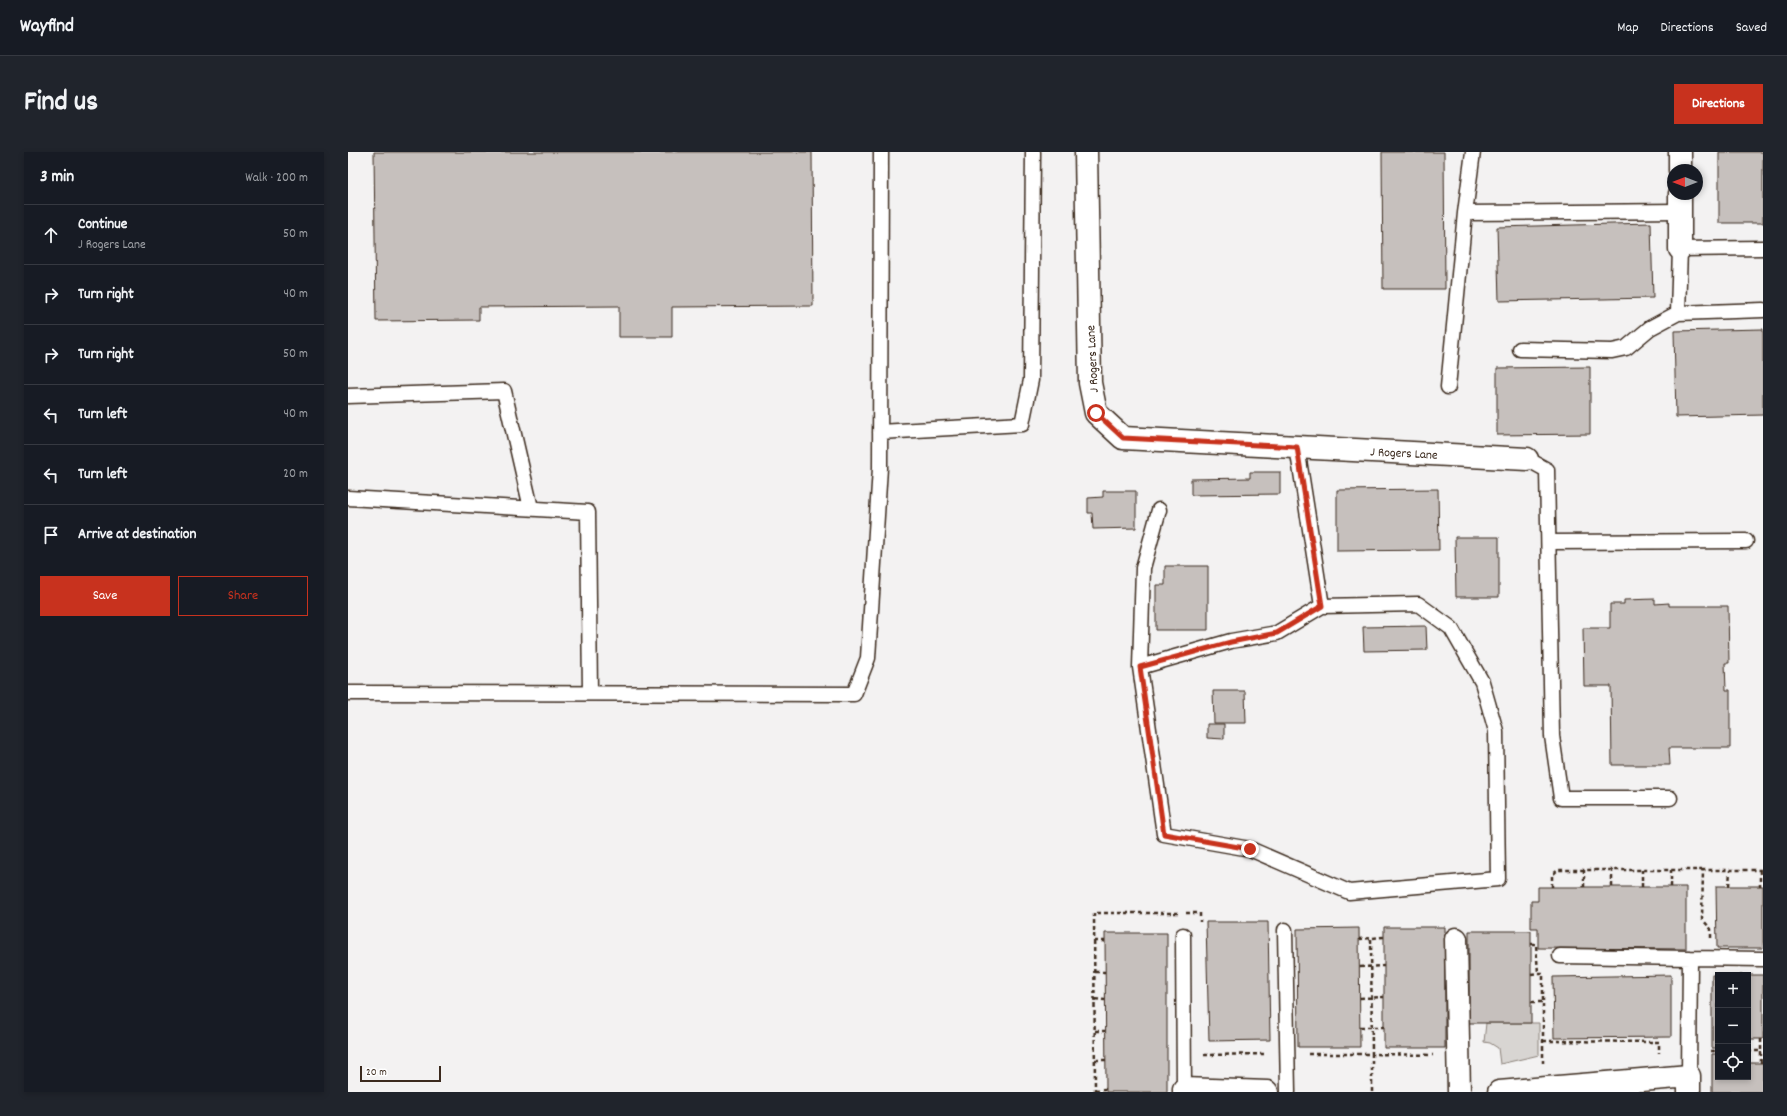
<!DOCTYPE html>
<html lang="en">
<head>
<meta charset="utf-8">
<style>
	body { margin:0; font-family:Dekko,sans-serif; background:#20242c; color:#f1f3f6 }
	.controls { position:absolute; right:12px; bottom:12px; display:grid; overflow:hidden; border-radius:0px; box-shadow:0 2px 6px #0003 }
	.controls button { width:36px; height:36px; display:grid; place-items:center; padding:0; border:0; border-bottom:1px solid #363941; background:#171b24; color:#f1f3f6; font:20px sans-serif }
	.compass { position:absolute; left:1319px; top:12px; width:36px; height:36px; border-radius:50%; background:#171b24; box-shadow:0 2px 6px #0003; rotate:270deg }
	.scale { position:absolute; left:12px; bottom:10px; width:81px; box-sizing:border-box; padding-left:4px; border:2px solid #3b2a1e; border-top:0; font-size:11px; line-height:14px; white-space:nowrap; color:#3b2a1e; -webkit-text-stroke:3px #fff; paint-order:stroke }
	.stop { position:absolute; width:12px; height:12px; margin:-9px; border:3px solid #c8321e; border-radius:50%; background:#fff }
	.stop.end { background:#c8321e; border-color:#fff; box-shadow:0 1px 4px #0008 }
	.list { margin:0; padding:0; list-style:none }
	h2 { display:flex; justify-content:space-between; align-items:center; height:52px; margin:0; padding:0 16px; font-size:17px }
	h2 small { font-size:13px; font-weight:400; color:#9ea1a6 }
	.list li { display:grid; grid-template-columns:26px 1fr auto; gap:12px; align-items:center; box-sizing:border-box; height:60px; padding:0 16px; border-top:1px solid #363941 }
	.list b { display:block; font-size:15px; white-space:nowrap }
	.list p { margin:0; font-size:13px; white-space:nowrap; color:#9ea1a6 }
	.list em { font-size:13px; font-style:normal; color:#9ea1a6 }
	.actions { display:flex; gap:8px; padding:12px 16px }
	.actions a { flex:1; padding:9px 0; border:1px solid #c8321e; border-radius:0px; text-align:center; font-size:14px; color:#c8321e }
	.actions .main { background:#c8321e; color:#fff }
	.icon { flex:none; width:22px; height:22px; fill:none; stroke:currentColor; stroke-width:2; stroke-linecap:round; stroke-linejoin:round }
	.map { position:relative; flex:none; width:1415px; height:940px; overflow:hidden; border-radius:0px }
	header { display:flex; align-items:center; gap:24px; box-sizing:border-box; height:56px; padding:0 20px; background:#171b24; border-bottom:1px solid #363941 }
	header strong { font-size:19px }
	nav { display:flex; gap:22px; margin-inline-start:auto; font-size:14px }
	.intro { display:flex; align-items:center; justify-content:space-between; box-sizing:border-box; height:96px; padding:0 24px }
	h1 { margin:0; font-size:28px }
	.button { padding:10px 18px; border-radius:0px; background:#c8321e; color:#fff; font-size:14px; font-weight:700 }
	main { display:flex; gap:24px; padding:0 24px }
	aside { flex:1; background:#171b24; border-radius:0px; box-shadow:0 2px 6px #0003 }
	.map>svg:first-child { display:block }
</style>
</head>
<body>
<header>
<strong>Wayfind</strong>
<nav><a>Map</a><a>Directions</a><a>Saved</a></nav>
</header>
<div class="intro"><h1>Find us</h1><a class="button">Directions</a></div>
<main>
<aside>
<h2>3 min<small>Walk · 200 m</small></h2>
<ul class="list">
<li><svg class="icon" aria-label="ahead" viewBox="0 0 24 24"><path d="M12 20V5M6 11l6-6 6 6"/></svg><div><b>Continue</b><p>J Rogers Lane</p></div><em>50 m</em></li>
<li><svg class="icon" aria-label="right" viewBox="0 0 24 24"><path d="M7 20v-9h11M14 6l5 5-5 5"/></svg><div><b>Turn right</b></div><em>40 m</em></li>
<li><svg class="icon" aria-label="right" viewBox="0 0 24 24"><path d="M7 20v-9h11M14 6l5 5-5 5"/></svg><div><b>Turn right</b></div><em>50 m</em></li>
<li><svg class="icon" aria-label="left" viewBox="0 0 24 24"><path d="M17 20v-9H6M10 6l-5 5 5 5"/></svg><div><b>Turn left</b></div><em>40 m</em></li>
<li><svg class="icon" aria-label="left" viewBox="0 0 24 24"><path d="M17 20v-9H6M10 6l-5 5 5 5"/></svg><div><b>Turn left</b></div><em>20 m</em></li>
<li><svg class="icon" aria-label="arrive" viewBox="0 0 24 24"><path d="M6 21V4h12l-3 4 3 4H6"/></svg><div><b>Arrive at destination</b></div></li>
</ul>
<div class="actions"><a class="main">Save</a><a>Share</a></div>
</aside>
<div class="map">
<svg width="1415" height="940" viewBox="0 0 1415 940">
	<rect width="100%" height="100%" fill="#f3f2f2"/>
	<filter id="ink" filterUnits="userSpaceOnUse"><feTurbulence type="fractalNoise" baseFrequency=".025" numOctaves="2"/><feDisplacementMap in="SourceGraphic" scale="8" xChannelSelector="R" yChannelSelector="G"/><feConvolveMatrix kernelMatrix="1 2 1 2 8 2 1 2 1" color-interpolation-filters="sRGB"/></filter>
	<g filter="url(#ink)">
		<path fill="#d8d5d2" stroke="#8a8078" d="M1138,871H1191V903L1152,912L1150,896L1142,891L1136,890Z"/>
		<path fill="#c6c0bd" stroke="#3b2a1e" d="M26,0H464L465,154L324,155V185H271V154L131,155V168L28,169Z
			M1034,0H1096L1097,137H1035Z
			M1371,0H1415V71H1371Z
			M1303,71L1305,146L1151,149L1149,75Z
			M1415,177V263L1328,265L1326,179Z
			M1242,215V282L1149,283V216Z
			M902,320H932V342L843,343V327L902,326Z
			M1090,337L1091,398L989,399V338Z
			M755,339H788V376L745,377L744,361H740V346L755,345Z
			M1107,385H1151V445H1108Z
			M817,414H860V478H808V433H817Z
			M1307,447V452L1321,451V454H1380L1381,511H1377L1378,538H1382V596H1321L1322,613H1264L1263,534H1236L1235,476H1262V452H1276V448Z
			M1078,474L1079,498L1016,499L1015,475Z
			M865,539H897L898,571H866Z
			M859,572H876V587L859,586Z
			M1368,734H1415V796H1369Z
			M1190,735H1338V797L1190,796V776H1183V749H1190Z
			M858,770H920L922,888L861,889Z
			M1036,775H1097V896H1036Z
			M1011,776L1012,895H950L949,777Z
			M1121,779H1183V871H1121Z
			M757,781H819V940H758Z
			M1323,823V885L1206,886L1205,825Z
			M1364,823H1370V896H1364Z
			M1392,823H1415V887H1401V896L1400,823Z
			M1364,902H1370V925H1400V902V911H1415V940H1364Z"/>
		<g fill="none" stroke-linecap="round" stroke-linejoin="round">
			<defs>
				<path id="service" d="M1117,61L1125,0
					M1330,161L1332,97L1415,96
					M1172,197L1264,199L1278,196L1302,176L1330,161L1415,158
					M1100,235L1117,61L1332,59
					M0,244L156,239L183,356
					M532,280L674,272L683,228L685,0
					M949,295L974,454L1070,452L1103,476L1134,530L1148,579L1150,727L1001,740L902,697L816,682L792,515L883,489L929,481L974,454
					M1179,307L1199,318L1204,584L1213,646H1322
					M0,346L240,360L242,541
					M1201,390L1398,389
					M792,515L795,416L811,358
					M0,541L506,542L520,506L532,316L533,0
					M937,778L940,940
					M835,783L836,937
					M1212,804L1342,806L1341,924
					M1342,806L1415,807"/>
				<path id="minor" d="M738,0L742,231L748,261L775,286L1179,307
					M1332,0V18
					M1332,42V97
					M1108,787L1111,940
					M836,940V937L919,940
					M1151,940L1341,924V940"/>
			</defs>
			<use href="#service" stroke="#3b2a1e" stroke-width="17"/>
			<use href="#minor" stroke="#3b2a1e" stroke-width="25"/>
			<path stroke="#3b2a1e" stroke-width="2.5" stroke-dasharray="4 3" stroke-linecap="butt" d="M1412,718V734
				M1381,734L1382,718
				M1204,735V723L1210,718H1355
				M1236,735V718
				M1264,735V718
				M1294,735V718
				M1323,735V718
				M838,761H852V770
				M1363,786V777L1354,767L1355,718H1415
				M1011,787L1036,785
				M746,789H757
				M1183,792H1188L1190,821H1195V911
				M1012,815L1036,814
				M747,820H757
				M1183,822L1190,821
				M1012,846L1036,845
				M747,847L757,848
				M1183,850H1195
				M1012,875H1036
				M747,879H757
				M1413,887V893
				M1195,889L1311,890V901
				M1363,899H1370
				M1400,899H1413V893H1415
				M960,902H1024L1023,787
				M856,903L919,902
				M747,908H758
				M1413,911V899
				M747,938L758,937
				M747,940L746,761H831
				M1024,940V902L1085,903"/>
			<use href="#service" stroke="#fff" stroke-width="14"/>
			<use href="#minor" stroke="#fff" stroke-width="22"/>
		</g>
	</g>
	<g fill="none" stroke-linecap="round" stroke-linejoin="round" filter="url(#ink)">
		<path stroke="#c8321e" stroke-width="5" d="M748,261L775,286L949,295L974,454L929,481L883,490L792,515L816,682L902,697"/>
	</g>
	<g text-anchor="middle" stroke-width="3.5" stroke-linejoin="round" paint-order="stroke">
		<g font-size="13" fill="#3b2a1e" stroke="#fff">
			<text transform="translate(743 207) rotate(-93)" y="5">J Rogers Lane</text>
			<text transform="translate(1056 300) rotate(3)" y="5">J Rogers Lane</text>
		</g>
	</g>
</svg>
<div class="controls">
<button>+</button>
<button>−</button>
<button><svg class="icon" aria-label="locate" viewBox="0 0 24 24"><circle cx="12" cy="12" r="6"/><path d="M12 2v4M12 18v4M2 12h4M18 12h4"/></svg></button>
</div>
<svg class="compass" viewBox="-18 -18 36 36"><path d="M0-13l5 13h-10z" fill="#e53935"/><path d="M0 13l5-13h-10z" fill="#9ea1a6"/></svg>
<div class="scale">20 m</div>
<div class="stop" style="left:748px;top:261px"></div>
<div class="stop end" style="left:902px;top:697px"></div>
</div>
</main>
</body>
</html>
